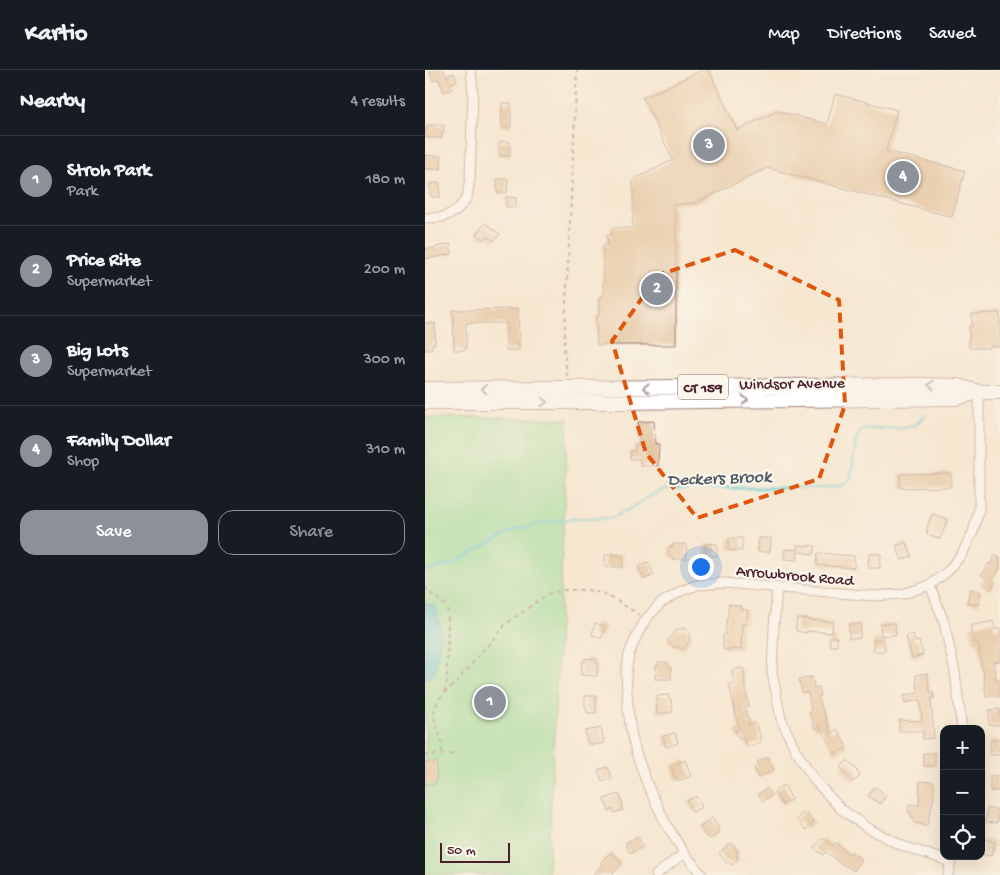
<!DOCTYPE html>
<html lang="en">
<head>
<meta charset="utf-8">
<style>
	body { margin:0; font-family:"Gochi Hand",sans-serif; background:#242831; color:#f1f3f6 }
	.controls { position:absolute; right:15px; bottom:15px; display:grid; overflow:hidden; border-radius:10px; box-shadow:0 5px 20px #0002 }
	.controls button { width:45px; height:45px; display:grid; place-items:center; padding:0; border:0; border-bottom:1px solid #363941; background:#171b24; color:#f1f3f6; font:25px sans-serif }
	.scale { position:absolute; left:15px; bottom:12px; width:70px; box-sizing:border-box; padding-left:5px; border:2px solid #4a1f2b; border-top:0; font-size:14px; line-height:18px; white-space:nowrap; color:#4a1f2b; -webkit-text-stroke:4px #fbf7ec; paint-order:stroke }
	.you { position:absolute; left:275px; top:496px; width:18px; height:18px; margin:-12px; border:4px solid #fff; border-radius:50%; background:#1a73e8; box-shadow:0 0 0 8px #1a73e833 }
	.badge { display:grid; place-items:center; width:32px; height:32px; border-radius:50%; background:#8c9099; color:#fff; font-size:16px; font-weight:700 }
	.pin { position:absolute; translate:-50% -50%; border:2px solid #fff; box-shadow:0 1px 5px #0006 }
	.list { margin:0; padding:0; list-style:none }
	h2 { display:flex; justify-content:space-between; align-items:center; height:65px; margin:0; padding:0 20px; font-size:21px }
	h2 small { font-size:16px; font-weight:400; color:#9ea1a6 }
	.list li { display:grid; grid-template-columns:32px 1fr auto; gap:15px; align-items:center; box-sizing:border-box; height:90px; padding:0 20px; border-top:1px solid #363941 }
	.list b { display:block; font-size:19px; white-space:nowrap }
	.list p { margin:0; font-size:16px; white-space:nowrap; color:#9ea1a6 }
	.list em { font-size:16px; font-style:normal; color:#9ea1a6 }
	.actions { display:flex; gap:10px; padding:15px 20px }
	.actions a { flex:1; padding:11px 0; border:1px solid #8c9099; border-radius:15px; text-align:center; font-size:18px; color:#8c9099 }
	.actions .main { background:#8c9099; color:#fff }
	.icon { flex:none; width:28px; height:28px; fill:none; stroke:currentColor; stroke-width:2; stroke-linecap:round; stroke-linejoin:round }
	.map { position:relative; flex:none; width:575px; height:805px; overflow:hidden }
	header { display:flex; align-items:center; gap:30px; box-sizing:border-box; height:70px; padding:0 25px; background:#171b24; border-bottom:1px solid #363941 }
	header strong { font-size:24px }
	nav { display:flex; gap:28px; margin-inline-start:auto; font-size:18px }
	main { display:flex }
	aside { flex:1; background:#171b24 }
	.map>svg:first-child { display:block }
</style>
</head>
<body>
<header>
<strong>Kartio</strong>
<nav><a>Map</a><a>Directions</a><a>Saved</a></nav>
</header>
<main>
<aside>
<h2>Nearby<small>4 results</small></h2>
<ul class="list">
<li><span class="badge">1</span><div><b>Stroh Park</b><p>Park</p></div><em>180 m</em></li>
<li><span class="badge">2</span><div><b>Price Rite</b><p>Supermarket</p></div><em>200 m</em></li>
<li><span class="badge">3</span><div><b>Big Lots</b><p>Supermarket</p></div><em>300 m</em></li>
<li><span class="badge">4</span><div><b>Family Dollar</b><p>Shop</p></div><em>310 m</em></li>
</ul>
<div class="actions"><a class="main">Save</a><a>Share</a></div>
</aside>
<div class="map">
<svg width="575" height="805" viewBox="0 0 575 805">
	<rect width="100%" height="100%" fill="#fbf7ec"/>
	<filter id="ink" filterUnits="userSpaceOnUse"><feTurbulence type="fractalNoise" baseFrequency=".02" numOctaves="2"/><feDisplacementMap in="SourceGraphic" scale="10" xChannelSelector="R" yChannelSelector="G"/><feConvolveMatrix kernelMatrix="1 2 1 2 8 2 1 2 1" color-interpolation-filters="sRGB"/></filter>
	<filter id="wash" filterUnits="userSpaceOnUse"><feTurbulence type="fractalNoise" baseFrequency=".0096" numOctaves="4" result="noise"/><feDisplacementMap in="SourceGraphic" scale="20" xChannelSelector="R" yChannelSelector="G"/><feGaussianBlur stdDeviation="1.12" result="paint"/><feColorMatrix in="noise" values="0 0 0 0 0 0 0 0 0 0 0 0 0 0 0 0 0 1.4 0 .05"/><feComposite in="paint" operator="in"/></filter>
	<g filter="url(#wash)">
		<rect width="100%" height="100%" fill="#f6e7d1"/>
		<path fill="#93dd98" stroke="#6e7e62" d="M0,347L143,349L123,805H0Z"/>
		<path fill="#5ac8cf" stroke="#52747d" d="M0,533L11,537L16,561L14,576L10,601L5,608L0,610Z"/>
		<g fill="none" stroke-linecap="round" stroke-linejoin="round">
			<path stroke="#5ac8cf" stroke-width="2.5" d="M0,501L26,494L89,460L118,453L147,449L187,448L204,439L223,427L238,420L278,418H400L416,416L426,408L431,369L435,362L441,359L478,358L492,354L500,345"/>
		</g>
		<g id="blocks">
			<path fill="#dcb387" d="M11,0H19L21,6L29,3L32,11L25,14L27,19L19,22L14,9L8,11L5,2Z
				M277,0H284L312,60L353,41L402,54L410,24L472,40L461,81L540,101L527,147L342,98L270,133L247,135L251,148V275H172L171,246H174V227L178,226V176L183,175L182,165H186L187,158H208V110L248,90L218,28Z
				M77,33H86V57H76Z
				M2,55H19V63H17V68H3V67H0V59H3Z
				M74,72H85V86H74Z
				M0,85L16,86V99H0Z
				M72,109H83L82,123H72Z
				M5,113H15V127H7V125H5Z
				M81,127L91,128V137H81Z
				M60,153L75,164L69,171L62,166L59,170L51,164Z
				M25,174L27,184L0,189V179L11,178V177Z
				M93,239L94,280H81V253H41V280H29L28,240Z
				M575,243V276H564V278H544V256H547V244Z
				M0,253H10V274H7V280H0Z
				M229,351L230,374H234L233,396H215V389H205V381H210L209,375H214L213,352Z
				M526,403V417L475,418V404Z
				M507,444L523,450L515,469L502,464L503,461H501Z
				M304,468H317V481L303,480Z
				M334,468H346L345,482H333Z
				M481,472L487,486L477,490L471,476Z
				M248,474H261L262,489H248V487H244V477L248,476Z
				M280,474H292V486H280Z
				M372,475L391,476L389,484L373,482L372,490L359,489L360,479L372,480Z
				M393,483L429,486V498L392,495Z
				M444,484H456L455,498H443Z
				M180,485H198V497H180Z
				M569,486L575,488V498L567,510L570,512L566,520L557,514L561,508L556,505L564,493L566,494Z
				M223,492L229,505L219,509L213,497Z
				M545,519L556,522L553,535L542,533Z
				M304,534L316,536L315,539L323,540L321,554H317L316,580L298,579V565H300Z
				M372,548L383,549V550L408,552L407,563L382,561V563L371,561Z
				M568,551L570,560L575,558V591L568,592L571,609H575V626L561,627L558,599H557L553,572L549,573L545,556Z
				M170,553L180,556L177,568L167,565Z
				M470,553L471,565L456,566L455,554Z
				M424,554H436L435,568H424Z
				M258,557L266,564L263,567L266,570L257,580L252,576L250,578L242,571L253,558L256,560Z
				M488,564L490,572L494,571L498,585L487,588L481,566Z
				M405,567H412V576H405Z
				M459,569L460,581L449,582L448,570Z
				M160,588L171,589V592L173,593L172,606L156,605L157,591L160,592Z
				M233,592H243V596H246V609H230L231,595H233Z
				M318,598L320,613H319L324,636L320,637L324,655L330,653L336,667H334L336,672L322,677L319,668L314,669L310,660L314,659L304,614H309L307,600Z
				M502,603L505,622L508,621L509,628H506L509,668L498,669V661H474V650L497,651L495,630L480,633L479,626L493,623L491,605Z
				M387,607L389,618L394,617L396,626H393L406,663L412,659L422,677L410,684L395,657L390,659L384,641L386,640L383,622L377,623L374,609Z
				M244,625V629H246L248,642L232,644L231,631L233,630L232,626Z
				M160,626H171V643H162V639H160Z
				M575,639V655H564V640Z
				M176,658L179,673L166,675V673L163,674L160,661Z
				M250,663L253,673L241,677L238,666Z
				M565,670H575V685H565Z
				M498,683H510V696H499Z
				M343,687L349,700L333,708L329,698L334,696L332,692Z
				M260,690L266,706L253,711L252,708H250L246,696Z
				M423,690L433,701L432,702L435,706L428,712L415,697Z
				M0,692H12L11,714H0Z
				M183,697L187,708L177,711L173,700Z
				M565,706H575V721H565Z
				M495,711L509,712V726L502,756L488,752L489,747L485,746L486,743L483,742L485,734L494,736Z
				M359,715L367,729L358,735L349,722Z
				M450,717L461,725L455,734L443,726Z
				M342,718L347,725L338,731L333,724Z
				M194,724L198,734L197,736L198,740L189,743L188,739L184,741L179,729Z
				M271,726L277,737L267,742L262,731Z
				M562,738L574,740L572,753L561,752Z
				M379,741L389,752L381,760L372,749Z
				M287,748L294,758L292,759L294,763L285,769L283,766L281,767L275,757Z
				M213,767L218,777L205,783L200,773Z
				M398,768L408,776L411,773L424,784L425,782L436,789L429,801L417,794V795L401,782L398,785L389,778Z
				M559,769L570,772L566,786L556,784Z
				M306,773L314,783L311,785L314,789L307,795L304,791L302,793L294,783Z
				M186,782L196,792V795L186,805H168L177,795L175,793Z"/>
		</g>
	</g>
	<g filter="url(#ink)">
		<use href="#blocks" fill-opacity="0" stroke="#a0837e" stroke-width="1"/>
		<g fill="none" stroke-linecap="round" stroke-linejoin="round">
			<defs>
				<path id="street" d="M0,148L18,147L31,141L42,128L45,109L48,23L46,0
					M505,515L519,552L530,602L537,659
					M352,518L349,557L347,602L356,649L371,681L390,711L416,739L444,759L478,776L526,792
					M231,805L259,783
					M277,805L259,783L240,752L223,716L211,683L206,662L203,638L201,604L204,584L212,565L221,549L236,533L256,521L272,515L299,513L449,526L478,524L505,515L523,501L537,484L548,462L554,439V322
					M523,805L527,786"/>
				<path id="primary" d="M0,319L497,315L533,316L554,322H575
					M0,332H196L531,328L553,322"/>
			</defs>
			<use href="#street" stroke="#a0837e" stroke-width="11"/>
			<use href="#primary" stroke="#a0837e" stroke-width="16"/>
			<path stroke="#a0837e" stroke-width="2" stroke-dasharray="4 4" stroke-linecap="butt" d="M142,306L139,278L152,0
				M0,517L6,524L22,536L23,544L22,612L19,623L13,631L10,638L9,646L10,654L15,665L17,674V684
				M19,623L29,615L81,554L114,530L125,523L138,520H162L180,524L215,545
				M0,685L30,684"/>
			<use href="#street" stroke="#fff" stroke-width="9"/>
			<use href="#primary" stroke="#fff" stroke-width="14"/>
		</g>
		<defs><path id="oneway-chevron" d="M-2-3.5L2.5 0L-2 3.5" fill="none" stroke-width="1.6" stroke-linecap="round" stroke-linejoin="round" transform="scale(1.25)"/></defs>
		<g stroke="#ae9aa0">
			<use href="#oneway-chevron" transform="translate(506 315) rotate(-180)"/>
			<use href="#oneway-chevron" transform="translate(221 318) rotate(180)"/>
			<use href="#oneway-chevron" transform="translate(59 319) rotate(180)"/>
			<use href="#oneway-chevron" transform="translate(320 330) rotate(-1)"/>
			<use href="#oneway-chevron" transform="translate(119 332) rotate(1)"/>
		</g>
	</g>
	<path d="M0 0H575V805H0ZM310,180L414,230L420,335L394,409L272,448L221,383L187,271L233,205Z" fill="#f6e7d1" fill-opacity=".55" fill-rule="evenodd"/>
	<path fill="none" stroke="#e0560e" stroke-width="4" stroke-dasharray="10 6" stroke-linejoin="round" d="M310,180L414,230L420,335L394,409L272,448L221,383L187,271L233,205Z"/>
	<g text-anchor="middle" stroke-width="4.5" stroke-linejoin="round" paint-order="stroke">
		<rect fill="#fbf7ec" stroke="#7f6065" stroke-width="1" x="253" y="304.5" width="50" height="25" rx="4"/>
		<g font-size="15" font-weight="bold" fill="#4a1f2b">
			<text x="278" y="322">CT 159</text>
		</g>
		<g font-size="16" fill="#4a1f2b" stroke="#fbf7ec">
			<text transform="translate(367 312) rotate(-1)" y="6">Windsor Avenue</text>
			<text transform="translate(370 504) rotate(5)" y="6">Arrowbrook Road</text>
		</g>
		<g font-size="18" font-style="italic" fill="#505a64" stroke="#fbf7ec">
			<text transform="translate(294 407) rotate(-2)" y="6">Deckers Brook</text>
		</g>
	</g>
</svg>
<div class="controls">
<button>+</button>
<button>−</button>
<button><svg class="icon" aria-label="locate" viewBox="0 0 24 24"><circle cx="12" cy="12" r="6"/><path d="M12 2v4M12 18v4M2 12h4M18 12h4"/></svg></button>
</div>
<div class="scale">50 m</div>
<div class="you"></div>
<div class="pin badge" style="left:65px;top:632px">1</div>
<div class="pin badge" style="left:232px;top:219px">2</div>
<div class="pin badge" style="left:284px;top:75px">3</div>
<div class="pin badge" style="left:478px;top:107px">4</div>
</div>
</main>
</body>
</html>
